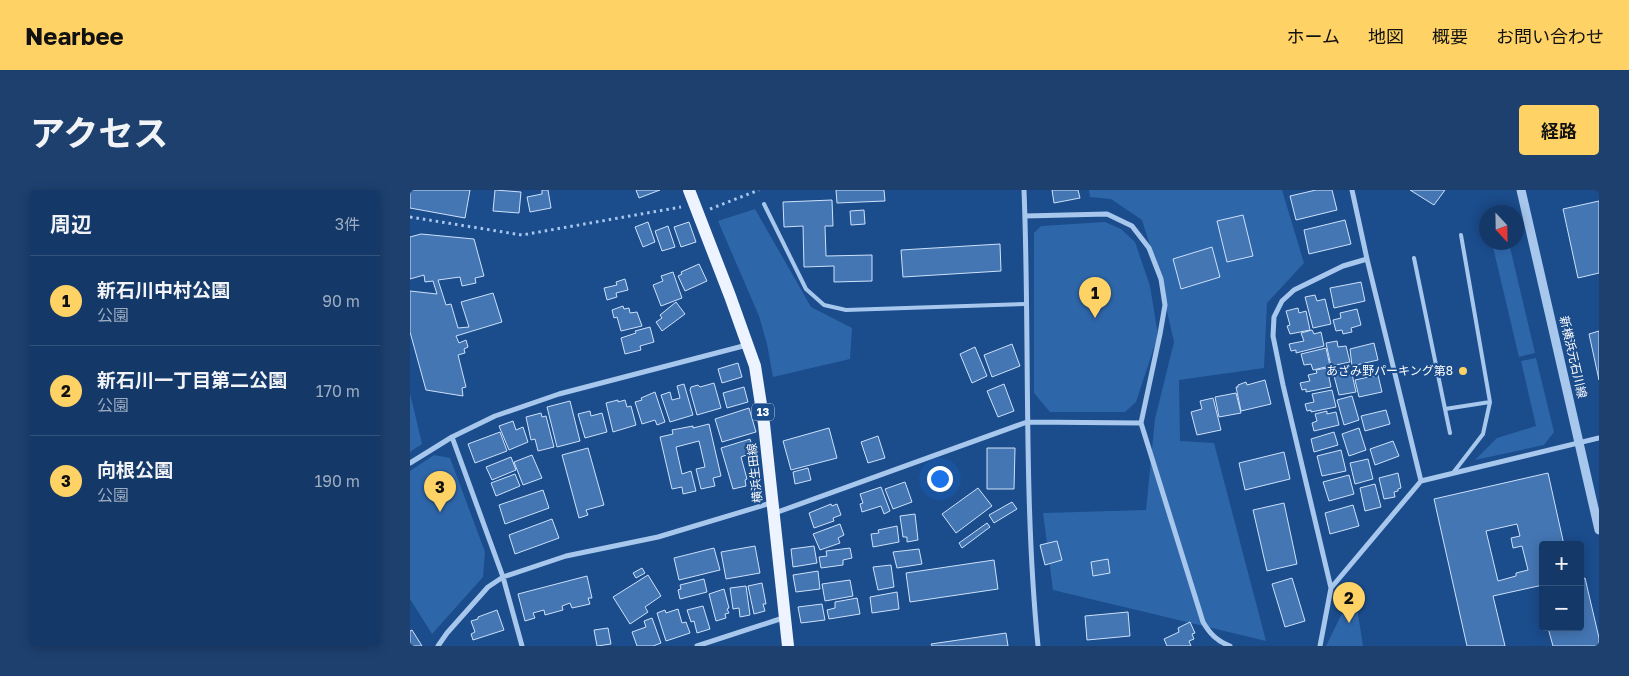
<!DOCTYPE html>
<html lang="ja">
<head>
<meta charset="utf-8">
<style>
	body { margin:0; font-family:"Golos Text","Noto Sans JP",sans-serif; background:#1d406f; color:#f1f3f6 }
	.controls { position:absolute; right:15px; bottom:15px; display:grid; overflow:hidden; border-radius:5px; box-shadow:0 2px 12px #0003 }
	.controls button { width:45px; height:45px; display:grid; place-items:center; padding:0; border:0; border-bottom:1px solid #33537d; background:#143969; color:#f1f3f6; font:25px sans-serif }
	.compass { position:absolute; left:1069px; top:15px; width:45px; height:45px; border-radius:50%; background:#143969; box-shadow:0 2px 12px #0003; rotate:158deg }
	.you { position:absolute; left:529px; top:288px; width:18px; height:18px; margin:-12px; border:4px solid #fff; border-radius:50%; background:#1a73e8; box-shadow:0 0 0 8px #1a73e833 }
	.badge { display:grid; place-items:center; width:32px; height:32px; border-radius:50%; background:#fed264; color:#111; font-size:16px; font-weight:700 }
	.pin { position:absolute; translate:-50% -41px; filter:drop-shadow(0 1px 2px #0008) }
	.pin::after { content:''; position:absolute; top:26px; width:18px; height:15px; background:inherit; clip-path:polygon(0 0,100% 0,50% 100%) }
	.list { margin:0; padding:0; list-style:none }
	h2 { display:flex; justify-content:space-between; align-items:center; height:65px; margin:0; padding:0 20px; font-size:21px }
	h2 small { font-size:16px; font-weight:400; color:#9dacc0 }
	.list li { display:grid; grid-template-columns:32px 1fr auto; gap:15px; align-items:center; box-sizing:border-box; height:90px; padding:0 20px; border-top:1px solid #33537d }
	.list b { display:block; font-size:19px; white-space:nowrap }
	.list p { margin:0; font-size:16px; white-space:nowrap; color:#9dacc0 }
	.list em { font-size:16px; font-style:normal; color:#9dacc0 }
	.map { position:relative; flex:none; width:1189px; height:456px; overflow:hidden; border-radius:5px }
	header { display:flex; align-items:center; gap:30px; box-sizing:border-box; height:70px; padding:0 25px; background:#fed264; color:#111 }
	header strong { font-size:24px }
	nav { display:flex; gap:28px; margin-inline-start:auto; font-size:18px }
	.intro { display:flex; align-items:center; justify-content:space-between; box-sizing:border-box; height:120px; padding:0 30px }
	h1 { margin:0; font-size:35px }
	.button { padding:12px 22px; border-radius:5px; background:#fed264; color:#111; font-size:18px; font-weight:700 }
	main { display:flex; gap:30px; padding:0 30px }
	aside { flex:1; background:#143969; border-radius:5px; box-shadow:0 2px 12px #0003 }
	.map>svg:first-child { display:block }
</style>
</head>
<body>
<header>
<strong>Nearbee</strong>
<nav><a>ホーム</a><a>地図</a><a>概要</a><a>お問い合わせ</a></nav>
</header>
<div class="intro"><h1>アクセス</h1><a class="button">経路</a></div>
<main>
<aside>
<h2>周辺<small>3件</small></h2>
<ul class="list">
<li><span class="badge">1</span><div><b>新石川中村公園</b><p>公園</p></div><em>90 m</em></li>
<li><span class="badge">2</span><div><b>新石川一丁目第二公園</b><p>公園</p></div><em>170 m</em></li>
<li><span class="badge">3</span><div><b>向根公園</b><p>公園</p></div><em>190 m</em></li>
</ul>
</aside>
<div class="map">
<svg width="1189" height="456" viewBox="0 0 1189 456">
	<rect width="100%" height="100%" fill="#1b4c8c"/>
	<path fill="#2e66aa" d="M679,0H872L894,73L857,113L854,178L769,190L770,251L804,253L856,451L643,400L633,323L736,320L745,229L764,152L747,78L732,30L701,9L680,7Z
		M345,19L401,117L442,138L440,169L363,187L357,154L349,126L308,31Z
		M695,32L711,39L725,52L740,96L748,145L726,212L715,222H640L624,203V43L631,36Z
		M1082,53H1099L1125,163L1109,167Z
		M1126,168L1144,242L1134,255L1065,270L1087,248L1126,236L1111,171Z
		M0,203L12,254L0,262Z
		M24,265L40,268L75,362L73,387L22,444L0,409V281Z
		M944,399L953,456H916Z"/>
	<path fill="#4476b4" stroke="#cde1fa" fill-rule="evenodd" d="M0,0H60L55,28L0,18Z
		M85,0L111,2L109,23L83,21Z
		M132,0H138L141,18L120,22L117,7L132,4Z
		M226,0H250L229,8Z
		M426,0H474L475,11L427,13Z
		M642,0H668L670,8L644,13Z
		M906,0H922L927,20L886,30L880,6Z
		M1000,0H1035L1024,15Z
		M422,10L423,36H415L416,66L462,65V91L424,92V76L394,77L393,36L374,37L373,12Z
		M1189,11V83L1168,88L1153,19Z
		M454,20L455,34L441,35L440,21Z
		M833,25L843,66L817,72L807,31Z
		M935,30L941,54L899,64L894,40Z
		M238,32L245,52L233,57L225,37Z
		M279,32L286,52L271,57L264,37Z
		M258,36L265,57L252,61L245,41Z
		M11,44L64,49L74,86L65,88L66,93L52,96L50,87L28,90L36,115L41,114L48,138L59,137L51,112L83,103L92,132L46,146L49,153L56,150L58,157L54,159L55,163L48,165L56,197L52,198L53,206L16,200L0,142V101L27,104L23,91L15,92L14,85L0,89V47Z
		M590,54L591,81L493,87L491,60Z
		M802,57L810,87L771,99L763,69Z
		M289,74L297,91L275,101L268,86L272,84L271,82Z
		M263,82L272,108L251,116L243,95L253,91L251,86Z
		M215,89L218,100L206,103L207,107L197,110L194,98L207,95L206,92Z
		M951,92L955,111L924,118L920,98Z
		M905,105L907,111L915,109L921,134L903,138L895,107Z
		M266,112L275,124L252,141L246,132L252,128L250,125Z
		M213,116L214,119L219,118L220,123L227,122L232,136L211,141L207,127L204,128L202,120Z
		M888,118L889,123L896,121L900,140L880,144L877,136L880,135L876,121Z
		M947,119L951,135L941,138L942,142L933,144L932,140L926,141L923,130L931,128L930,123Z
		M240,137L244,152L230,156L231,160L215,164L211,148L226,143L225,141Z
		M902,140L904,144L911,142L914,156L886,163V160L881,161L879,154L894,151L891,143Z
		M1189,141V190L1179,144Z
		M927,151L928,157L936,156L940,172L921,176L916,153Z
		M964,153L968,170L942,176L940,159Z
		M602,154L610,176L582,187L574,165Z
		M565,157L577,186L562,193L550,164Z
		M916,158L920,176L903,180L901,174L894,175L891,164Z
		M328,173L332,187L312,193L308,179Z
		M917,178L921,197L896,202V199L892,200L890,193L900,191L898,185L907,183L906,180Z
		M933,180L934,187L942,184L946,202L929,205L923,182Z
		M968,185L972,202L949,207L945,190Z
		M855,190L861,214L831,221L826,197H828V195L836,192L837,195Z
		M304,193L311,218L287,225L280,200L281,197L288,195L290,197Z
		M274,194L283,225L260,232L251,205L260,202L262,210L270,208L267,196Z
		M594,194L604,221L588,227L577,201Z
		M334,197L338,212L317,218L313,203Z
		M922,200L926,217L901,222V220L897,221L895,214L904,212L902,204Z
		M245,202L255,232L247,235L245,230L232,234L225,212L232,210L231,208Z
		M826,203L831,223L809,227L805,207Z
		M942,206L949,230L934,235L927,210Z
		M803,208L811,240L787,245L781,222L792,219L790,211Z
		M208,210V212L215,210L217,217L221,216L226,235L203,242L196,213Z
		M160,211L170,251L147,257L137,217Z
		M339,218L346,242L312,252L305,229Z
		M976,220L980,234L955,241L951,226Z
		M180,221L181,226L192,223L197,242L175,248L168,224Z
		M917,221V224L926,222L929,235L904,241L902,233L907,231L905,224Z
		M131,223L132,227L136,226L144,257L128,261L125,249L121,250L116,227Z
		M103,231L106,240L113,237L118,252L99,260L89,236Z
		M299,234L311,286L303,288L305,296L291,299L286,279L295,277L289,251L266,257L272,284L281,281L286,301L273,304L272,297L262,299L250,247L263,244L262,240L283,236V238Z
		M419,238L427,268L381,280L373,251Z
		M949,238L956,260L939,266L932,244Z
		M90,242L97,261L65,273L58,254Z
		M924,242L928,255L904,262L901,249Z
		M468,246L475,268L458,273L451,252Z
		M340,249L344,262L331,267L337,289L335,290L336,296L323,299L311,258Z
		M983,251L989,266L965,275L960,259Z
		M178,258L194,315L176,320L178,325L169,328L152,265Z
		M577,258H605L604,299H577Z
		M931,260L936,281L912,286L907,266Z
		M874,262L880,289L835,300L829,273Z
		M122,265L132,288L113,295L104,272Z
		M101,267L106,280L82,290L76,277Z
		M958,269L963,289L945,294L940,273Z
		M398,278L401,290L385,294L383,282Z
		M988,283L991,298L988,299V301L984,302L985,307L974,309L969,288Z
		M1138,283L1154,355H1133V395L1083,406L1095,456H1057L1024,309ZM1107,334L1110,346L1101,348L1103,358L1112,356L1118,380L1106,383V386L1088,391L1076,341Z
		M105,284L110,296L86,306L81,293Z
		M939,285L944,304L919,311L913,292Z
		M495,292L502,312L483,319L475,299Z
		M965,294L971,317L955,321L950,298Z
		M471,297L480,321L474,324L471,316L452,322L450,314L453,313L450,304Z
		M568,298L582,316L546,343L532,324Z
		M133,300L139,318L95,334L89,315Z
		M602,312L607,319L584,333L579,325Z
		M874,313L887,374L857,381L843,320Z
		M421,314L422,316L427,314L431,325L423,328L424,331L404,338L399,323Z
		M943,315L949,336L920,344L915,323Z
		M505,324L508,350L497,352V347H493L490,326Z
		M142,329L149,348L105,364L99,345Z
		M577,333L580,337L552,358L549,353Z
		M430,334L434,345L428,348L430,353L410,360L403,344Z
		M487,336L489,352L463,357L461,344L469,343L468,340Z
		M647,351L652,370L635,375L630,355Z
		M345,356L350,383L316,389L311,362Z
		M404,356L407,373L383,377L381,359Z
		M304,358L310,380L269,390L264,368Z
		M440,358L442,368L433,370V375L411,378L409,367L417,366L416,361Z
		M509,359L512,374L487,378L483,362Z
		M698,369L700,383L683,386L681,372Z
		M584,370L588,399L500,412L496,383Z
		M481,375L484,397L468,400L463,377Z
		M232,378L235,383L226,388L223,383Z
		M408,381L410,399L386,402L383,385Z
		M238,385L251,406L235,417L238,422L220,434L203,407Z
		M177,386L182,408H178L180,414L162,418L160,413L152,416L153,420L135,425L134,420L123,423L125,428L115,431L108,404Z
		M882,388L895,431L875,437L862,394Z
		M1175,388L1189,448V456H1143L1138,438L1170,437V390Z
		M294,389L297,402L270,409L268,400L271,399L270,395Z
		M440,390L443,406L415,411L412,394Z
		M352,393L356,414H353L355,421L344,424L338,396Z
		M336,396L340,425L330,427L329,418L323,419L320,398Z
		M314,399L319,418L317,419L319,423L315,424L316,428L306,431L299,404Z
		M487,402L489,419L462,423L460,407Z
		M447,408L450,424L419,429L417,420L425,418V412Z
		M412,414L415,430L391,433L388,417Z
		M293,416L300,439L287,443L284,431L281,432L277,420Z
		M268,419L272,433L276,432L280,443L256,451L247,423L255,420L256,423Z
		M87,420L94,440L63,450L61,444L65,442L61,431L68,429V427Z
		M718,422L720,446L677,450L675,426Z
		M242,428L251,453L243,456H227L222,442L236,437L234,431Z
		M780,432L785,443L782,444L784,449L779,451L781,456H757L754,449L769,442L768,438Z
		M198,438L201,454L187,456L184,440Z
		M2,440L12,456H0V441Z
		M596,443L598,456H522L521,454Z"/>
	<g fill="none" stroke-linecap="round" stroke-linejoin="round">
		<path stroke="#a7c7ed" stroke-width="3" stroke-dasharray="2.5 4" stroke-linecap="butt" d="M300,19L349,0
			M0,27L112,45L271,17"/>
		<path stroke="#a7c7ed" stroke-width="4" d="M354,14L396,99L414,115L436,120L616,114
			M1004,68L1035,219L1080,212
			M1035,219L1040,243
			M1043,283L1073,244L1080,212L1051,45"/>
		<path stroke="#a7c7ed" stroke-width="5" d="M614,0C620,152 613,304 628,456
			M942,0L957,69L1011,291
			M615,26L697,24L722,36L739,58L751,89L755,115L750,144L731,233L793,432C800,444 807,451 820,456
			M42,247L93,387L112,456
			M0,273L42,247L85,226L149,204L337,155
			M365,323L617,232L731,233
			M921,398L873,195L863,146L864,127L872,111L884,100L933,76L957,69
			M28,456L37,443L78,397L93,387L156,366L248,347L361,313
			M287,456L373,428
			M910,456L921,398L1011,291L1189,248"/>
		<path stroke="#a7c7ed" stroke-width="9" d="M1111,0L1189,340"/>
		<path stroke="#edf4ff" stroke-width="12" d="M279,0L320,106L345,176L354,234L378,456"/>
	</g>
	<circle fill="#fed264" stroke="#1b4c8c" stroke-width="2" cx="1053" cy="181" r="5"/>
	<g text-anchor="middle" stroke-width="4" stroke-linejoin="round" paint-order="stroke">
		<rect fill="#1b4c8c" stroke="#bbc9dc" stroke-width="1" x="342" y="213.5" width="22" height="17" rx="4"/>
		<g font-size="11" font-weight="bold" fill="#fff">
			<text x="353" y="226">13</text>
		</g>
		<g font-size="12" fill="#fff" stroke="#1b4c8c">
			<text transform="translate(1163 167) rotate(77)" y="4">新横浜元石川線</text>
			<text transform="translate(345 283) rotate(-96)" y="4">横浜生田線</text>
		</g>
		<g font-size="12" fill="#fff" stroke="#1b4c8c" text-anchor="end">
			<text x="1043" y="185">あざみ野パーキング第8</text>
		</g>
	</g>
</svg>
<div class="controls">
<button>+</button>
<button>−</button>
</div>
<svg class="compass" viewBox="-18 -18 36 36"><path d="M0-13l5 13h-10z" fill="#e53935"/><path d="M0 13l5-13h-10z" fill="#9dacc0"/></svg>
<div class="you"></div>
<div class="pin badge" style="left:685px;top:128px">1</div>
<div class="pin badge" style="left:939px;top:433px">2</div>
<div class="pin badge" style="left:30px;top:322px">3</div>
</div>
</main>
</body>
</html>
